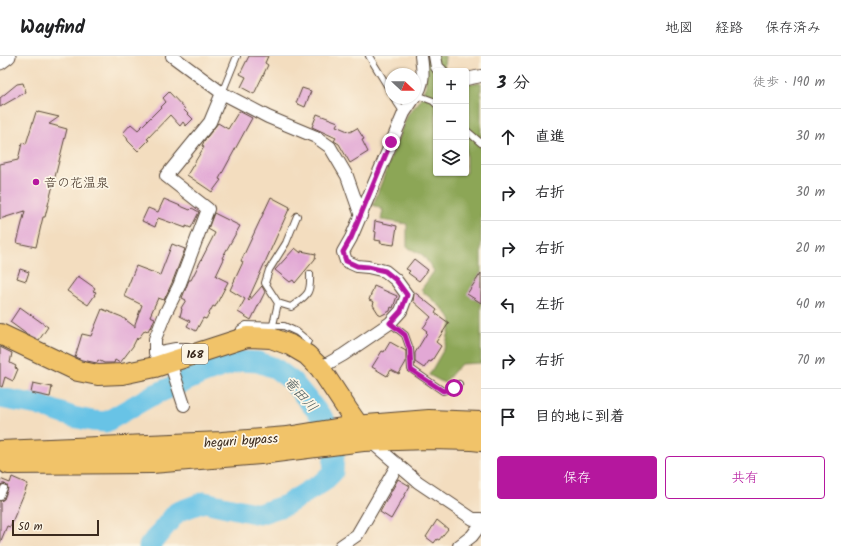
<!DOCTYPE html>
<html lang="ja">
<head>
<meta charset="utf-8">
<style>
	body { margin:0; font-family:Kalam,"Klee One",sans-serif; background:#f2f2f2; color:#202124 }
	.controls { position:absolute; right:12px; top:12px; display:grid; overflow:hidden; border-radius:4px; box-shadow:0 1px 3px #0004 }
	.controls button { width:36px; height:36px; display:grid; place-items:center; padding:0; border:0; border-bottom:1px solid #e0e0e0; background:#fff; color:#202124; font:20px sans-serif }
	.compass { position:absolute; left:385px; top:12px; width:36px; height:36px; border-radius:50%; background:#fff; box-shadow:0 1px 3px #0004; rotate:112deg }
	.scale { position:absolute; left:12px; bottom:10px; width:87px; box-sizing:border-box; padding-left:4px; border:2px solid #3b2a1e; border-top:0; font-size:11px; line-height:14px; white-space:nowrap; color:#3b2a1e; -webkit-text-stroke:3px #fcf5e5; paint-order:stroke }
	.stop { position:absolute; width:12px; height:12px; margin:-9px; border:3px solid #b5179e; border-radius:50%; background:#fff }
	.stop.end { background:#b5179e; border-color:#fff; box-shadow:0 1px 4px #0008 }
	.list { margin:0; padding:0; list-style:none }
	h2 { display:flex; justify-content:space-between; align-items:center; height:52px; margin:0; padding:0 16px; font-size:17px }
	h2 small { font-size:13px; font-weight:400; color:#757577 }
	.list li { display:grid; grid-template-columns:26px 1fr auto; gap:12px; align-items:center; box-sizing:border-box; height:56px; padding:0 16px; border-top:1px solid #e0e0e0 }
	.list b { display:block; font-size:15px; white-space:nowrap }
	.list em { font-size:13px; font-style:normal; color:#757577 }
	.actions { display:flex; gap:8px; padding:12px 16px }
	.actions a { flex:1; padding:9px 0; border:1px solid #b5179e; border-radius:4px; text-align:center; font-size:14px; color:#b5179e }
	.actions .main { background:#b5179e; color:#fff }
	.icon { flex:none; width:22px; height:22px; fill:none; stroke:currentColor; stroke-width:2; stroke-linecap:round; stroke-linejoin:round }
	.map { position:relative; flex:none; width:481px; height:490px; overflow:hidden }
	header { display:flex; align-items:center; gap:24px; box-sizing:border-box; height:56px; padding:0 20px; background:#fff; border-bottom:1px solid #e0e0e0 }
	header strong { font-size:19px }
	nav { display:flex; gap:22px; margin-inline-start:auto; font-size:14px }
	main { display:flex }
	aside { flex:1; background:#fff }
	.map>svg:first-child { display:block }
</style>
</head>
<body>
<header>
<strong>Wayfind</strong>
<nav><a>地図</a><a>経路</a><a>保存済み</a></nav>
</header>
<main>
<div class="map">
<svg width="481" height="490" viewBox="0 0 481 490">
	<rect width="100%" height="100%" fill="#fcf5e5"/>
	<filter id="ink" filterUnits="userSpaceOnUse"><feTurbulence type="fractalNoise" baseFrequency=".025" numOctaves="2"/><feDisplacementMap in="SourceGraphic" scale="8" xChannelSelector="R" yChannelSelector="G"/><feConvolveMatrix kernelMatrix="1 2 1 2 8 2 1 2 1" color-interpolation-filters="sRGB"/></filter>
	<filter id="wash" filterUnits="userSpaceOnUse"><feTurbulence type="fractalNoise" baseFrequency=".012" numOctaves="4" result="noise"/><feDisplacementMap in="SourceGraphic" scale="16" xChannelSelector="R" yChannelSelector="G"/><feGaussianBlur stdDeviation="0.9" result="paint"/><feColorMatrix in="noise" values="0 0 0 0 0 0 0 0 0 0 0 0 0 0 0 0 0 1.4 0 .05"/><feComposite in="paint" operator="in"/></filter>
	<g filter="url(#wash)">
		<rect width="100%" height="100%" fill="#f3ddbf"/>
		<path fill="#8ca657" stroke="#64683a" d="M423,0H445L444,15H436V117H466V27H481V307L461,308L444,327L429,319L445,291L452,264L443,253L421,234L434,215L423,199L407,191V168L381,164L383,154L373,149L402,72L408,58L419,46L426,29Z"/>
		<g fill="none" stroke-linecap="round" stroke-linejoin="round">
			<path stroke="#68c3e6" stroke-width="21" d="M0,342L38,349L73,361L92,365L106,366L151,340L204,317L240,305L258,306L275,312L292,325L325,365L335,384L333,416L323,426L286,449L259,458L204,446L177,456L149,490"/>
		</g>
		<g id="blocks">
			<path fill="#e2a8d5" d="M249,0H268L265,7L268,9L254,38L241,31L246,21L240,18Z
				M23,27L26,36L0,51V42L17,28Z
				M302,32L311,35L305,51L296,47Z
				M169,36L185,53L184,54L193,63L186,70L183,66L180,70L170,59L147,83L149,84L138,95L128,85L127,82L123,77L131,68L138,74L166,46L163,42Z
				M239,55L252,62L219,123L221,124L212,136L187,119L204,91L202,90L204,85L218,67L228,73Z
				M36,56L38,57V56L59,61L49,68L67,73L45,161H43L36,191L17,187L25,155L0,163V108L18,104L22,87L26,88Z
				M317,58L338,66L336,70L350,76L357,72L364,83L362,84L368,96L350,107L339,88L334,85L336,82L312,71Z
				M271,141L290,151L248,244L249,245L262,230L265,236L251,264L238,256L245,243L230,234L243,206L241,205Z
				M164,143L190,154L192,152L199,156L191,172L186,170V172L158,162L155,171L142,165L148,152L158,156Z
				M214,157L240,170L222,202L224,203L216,220L228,226L215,251L213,250L206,263L203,262L196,275L187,270L190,265L180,260L182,253L181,252L186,244L182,242L189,224H191L215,177L208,173Z
				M375,165L397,170L394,189L380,187L381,185L375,184L376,176L374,175Z
				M172,188L185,193L172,227L164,244L158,242L150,260L155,262L151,272L150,271L148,275L145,274L137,284V282L133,290L120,307L115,304L114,307H104L98,304L97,307L82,304L75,301L82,278L91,280L102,253L122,261L135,271V268L142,249L124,240L136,210L160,219Z
				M295,192L301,197V195L316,198L315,203L295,227L293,224L290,226L275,214Z
				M414,203L428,214L419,225L408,217L410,215L406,213Z
				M20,213L29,216L26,225L17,222Z
				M481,217V247L467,238Z
				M78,220L95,232L93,235L96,236L94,239H95L88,249L67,235Z
				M374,230L397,240L393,252L391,251L390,255L380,260L373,249L374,246L369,244Z
				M413,235L437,254L435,257L449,267L436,286L441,290L431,306L429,305L424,312L415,306V297L427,277L426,276L427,275L423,272L431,261L413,245L414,238Z
				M20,251L48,271L39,284L25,277L10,266Z
				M390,286L406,295V306L399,318L391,314L387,320L372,311L382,295L384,296Z
				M0,291L12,297L10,307L16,310L15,312L18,313L13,325L5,321L2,331L0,330Z
				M33,327L52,331L50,341L31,337Z
				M12,421L28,428L10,471L7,470L0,487V445L4,443L8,432L5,428H2L0,430V423L10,427Z
				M398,423L410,430L391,463L380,456Z
				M437,464L448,473L439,484L437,483L434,487L426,481Z"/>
		</g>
	</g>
	<g filter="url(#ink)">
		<use href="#blocks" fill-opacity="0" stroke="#574536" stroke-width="1"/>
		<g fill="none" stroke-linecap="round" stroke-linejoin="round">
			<defs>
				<path id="service" d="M369,0L391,36
					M222,37L237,0
					M417,39L433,45L436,48
					M394,42L404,57
					M466,74L481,87
					M278,247L291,251C307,239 311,239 310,218
					M390,267L405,279L410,293L411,313L443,335L454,332L459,328
					M273,269L278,247L265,227L269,214L286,187L297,160
					M242,280L240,273L246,269L284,270L297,276L308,285L303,295
					M0,441L4,432"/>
				<path id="minor" d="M172,0L222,37L210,66L166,120L208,153L179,230L165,258L155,283V297L176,293H187L192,298
					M435,0L437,11L441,15
					M466,23L481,20
					M222,37L268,61L316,81L330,91L347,120L361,160
					M415,41C425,27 423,16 421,0
					M170,306L184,349
					M320,312L343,299L390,267L401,255L407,239L396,224L385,215L368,211L357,210L346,205L343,196L351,182L404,57L414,42
					M370,385L418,426L473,463H481
					M341,490L357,479L398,408
					M459,490L472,480L481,468"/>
				<path id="tertiary" d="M0,6L8,0"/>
				<path id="trunk" d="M0,278L78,315L98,319L122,318L155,311L247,281L271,282L290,289L307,299L320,312L349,356L365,379
					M0,395L222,386L287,381L354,370L429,364L481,366
					M8,408L152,407L260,398L363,385L430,383L472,384L481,385"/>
			</defs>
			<use href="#service" stroke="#574536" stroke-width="8"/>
			<use href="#minor" stroke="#574536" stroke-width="14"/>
			<use href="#tertiary" stroke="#574536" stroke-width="17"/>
			<use href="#trunk" stroke="#574536" stroke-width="22"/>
			<use href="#service" stroke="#fff" stroke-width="6"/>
			<use href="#minor" stroke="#fff" stroke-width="12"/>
			<use href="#tertiary" stroke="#fff" stroke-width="15"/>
			<use href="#trunk" stroke="#f1c369" stroke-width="20"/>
		</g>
	</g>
	<g fill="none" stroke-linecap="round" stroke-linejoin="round" filter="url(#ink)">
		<path stroke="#b5179e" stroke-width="5" d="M391,86L351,182L343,196L346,205L357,210L368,211L385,215L396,224L407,239L401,255L390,267L405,279L410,294L411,314L443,335L454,332"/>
	</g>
	<circle fill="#b5179e" stroke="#fcf5e5" stroke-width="1.5" cx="36" cy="126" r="4"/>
	<g text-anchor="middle" stroke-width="3.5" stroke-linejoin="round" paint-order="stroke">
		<rect fill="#fcf5e5" stroke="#75675a" stroke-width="1" x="182" y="288" width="26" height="20" rx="3"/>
		<g font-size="12" font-weight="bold" fill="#3b2a1e">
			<text x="195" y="302">168</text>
		</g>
		<g font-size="13" fill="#3b2a1e" stroke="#fcf5e5" text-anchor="start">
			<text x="44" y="131">音の花温泉</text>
		</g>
		<g font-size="13" fill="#3b2a1e" stroke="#fcf5e5">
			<text transform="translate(241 384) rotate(-4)" y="5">heguri bypass</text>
		</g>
		<g font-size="14" font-style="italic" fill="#48585a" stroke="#fcf5e5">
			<text transform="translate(301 338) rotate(48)" y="5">竜田川</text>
		</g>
	</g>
</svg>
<div class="controls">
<button>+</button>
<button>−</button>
<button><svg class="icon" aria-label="layers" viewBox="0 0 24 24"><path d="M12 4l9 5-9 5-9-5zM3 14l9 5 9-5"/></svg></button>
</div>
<svg class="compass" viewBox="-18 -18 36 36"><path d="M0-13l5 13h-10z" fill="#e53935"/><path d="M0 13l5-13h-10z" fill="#757577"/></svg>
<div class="scale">50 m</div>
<div class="stop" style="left:454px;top:332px"></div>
<div class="stop end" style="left:391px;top:86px"></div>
</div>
<aside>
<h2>3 分<small>徒歩 · 190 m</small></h2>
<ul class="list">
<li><svg class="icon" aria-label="ahead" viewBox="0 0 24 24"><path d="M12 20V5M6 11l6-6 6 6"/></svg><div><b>直進</b></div><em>30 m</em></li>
<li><svg class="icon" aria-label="right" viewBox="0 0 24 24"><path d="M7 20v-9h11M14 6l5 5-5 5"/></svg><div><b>右折</b></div><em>30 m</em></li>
<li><svg class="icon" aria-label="right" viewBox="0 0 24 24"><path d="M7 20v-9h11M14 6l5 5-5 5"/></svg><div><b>右折</b></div><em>20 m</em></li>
<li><svg class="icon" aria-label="left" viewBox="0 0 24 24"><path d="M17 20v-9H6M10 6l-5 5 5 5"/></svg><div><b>左折</b></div><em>40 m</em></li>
<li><svg class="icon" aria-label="right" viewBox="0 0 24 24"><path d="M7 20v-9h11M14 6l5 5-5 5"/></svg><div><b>右折</b></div><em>70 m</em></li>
<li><svg class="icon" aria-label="arrive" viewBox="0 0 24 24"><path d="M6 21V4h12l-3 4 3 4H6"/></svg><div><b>目的地に到着</b></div></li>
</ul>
<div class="actions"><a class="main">保存</a><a>共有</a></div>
</aside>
</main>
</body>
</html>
